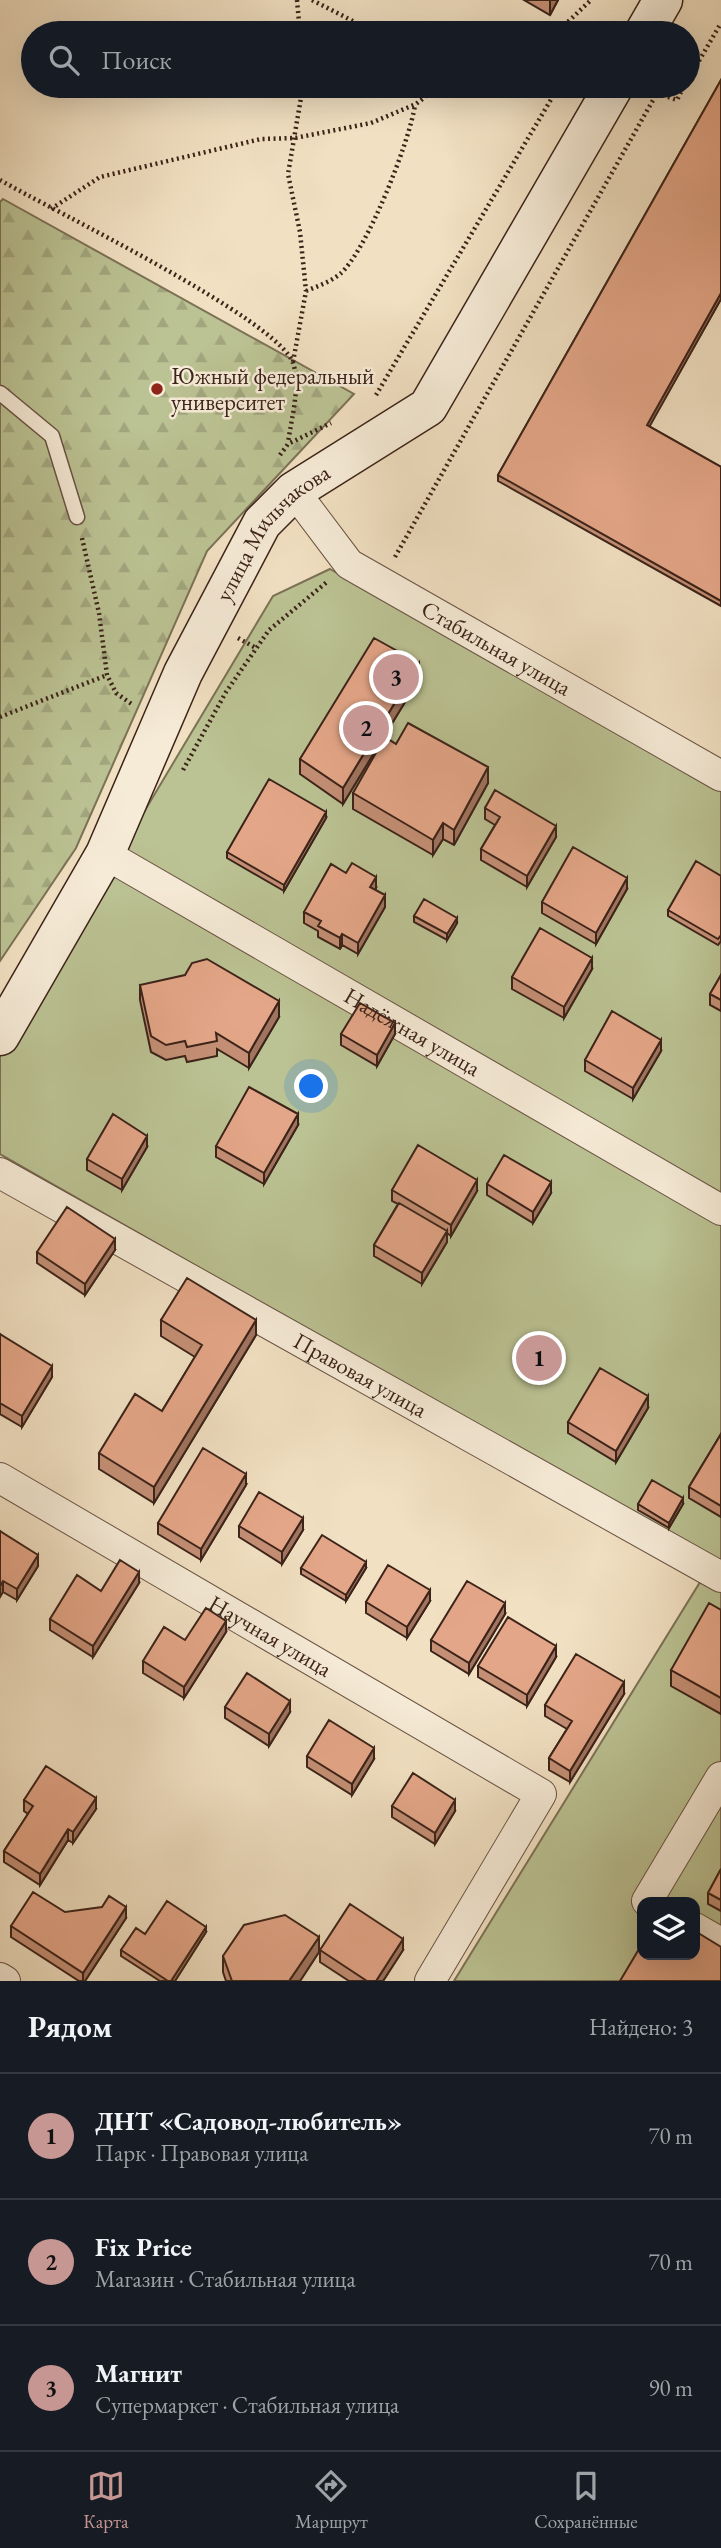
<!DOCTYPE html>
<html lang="ru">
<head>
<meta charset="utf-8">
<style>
	body { margin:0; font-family:"EB Garamond",serif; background:#20242c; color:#f1f3f6 }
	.controls { position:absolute; right:21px; bottom:21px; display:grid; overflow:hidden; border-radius:14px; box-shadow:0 7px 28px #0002 }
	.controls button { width:63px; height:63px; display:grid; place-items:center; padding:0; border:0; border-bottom:2px solid #363941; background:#171b24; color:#f1f3f6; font:35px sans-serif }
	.you { position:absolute; left:312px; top:1087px; width:24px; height:24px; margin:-18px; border:5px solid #fff; border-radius:50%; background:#1a73e8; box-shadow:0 0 0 10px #1a73e833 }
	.badge { display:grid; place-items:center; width:46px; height:46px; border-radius:50%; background:#c59692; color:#111; font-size:23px; font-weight:700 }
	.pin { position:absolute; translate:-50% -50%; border:4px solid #fff; box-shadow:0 2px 7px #0006 }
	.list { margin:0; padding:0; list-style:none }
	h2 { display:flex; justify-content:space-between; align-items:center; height:91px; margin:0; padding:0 28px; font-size:30px }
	h2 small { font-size:23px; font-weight:400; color:#9ea1a6 }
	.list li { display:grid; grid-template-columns:46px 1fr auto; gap:21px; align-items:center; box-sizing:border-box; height:126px; padding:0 28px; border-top:2px solid #363941 }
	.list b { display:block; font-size:26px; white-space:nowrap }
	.list p { margin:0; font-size:23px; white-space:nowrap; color:#9ea1a6 }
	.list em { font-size:23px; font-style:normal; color:#9ea1a6 }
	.icon { flex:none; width:38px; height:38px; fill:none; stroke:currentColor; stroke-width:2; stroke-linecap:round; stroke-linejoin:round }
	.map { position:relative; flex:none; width:721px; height:1981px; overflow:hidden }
	.search { position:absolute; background:#171b24; box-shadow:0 7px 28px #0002; left:21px; right:21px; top:21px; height:77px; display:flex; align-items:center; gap:18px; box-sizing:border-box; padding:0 24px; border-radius:38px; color:#9ea1a6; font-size:26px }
	.sheet { height:469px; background:#171b24 }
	nav { display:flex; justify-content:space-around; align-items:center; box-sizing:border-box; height:98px; border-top:2px solid #363941; background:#171b24; font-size:19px; color:#9ea1a6 }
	nav a { display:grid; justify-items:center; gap:4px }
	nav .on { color:#c59692 }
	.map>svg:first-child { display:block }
</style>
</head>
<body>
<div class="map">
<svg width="721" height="1981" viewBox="0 0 721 1981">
	<defs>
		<pattern id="forest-firs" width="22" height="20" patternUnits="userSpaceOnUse" patternTransform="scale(1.75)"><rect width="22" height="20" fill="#bbc293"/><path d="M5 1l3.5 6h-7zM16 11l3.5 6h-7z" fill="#a2a67e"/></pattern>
	</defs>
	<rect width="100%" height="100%" fill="#f1e0c2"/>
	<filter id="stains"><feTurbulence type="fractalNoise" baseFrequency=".00286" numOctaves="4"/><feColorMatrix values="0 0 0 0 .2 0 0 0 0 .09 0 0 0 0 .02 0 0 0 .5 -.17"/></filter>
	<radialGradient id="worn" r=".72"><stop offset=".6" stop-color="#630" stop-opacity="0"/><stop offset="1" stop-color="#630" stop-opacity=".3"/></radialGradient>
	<path fill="url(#forest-firs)" stroke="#7c7256" stroke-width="2" d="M3,199L354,394L207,551L76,848L0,961V202Z"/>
	<path fill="#bbc293" stroke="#7c7256" stroke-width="2" fill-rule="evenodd" d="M330,569L721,790V1981H454L713,1561L0,1154V1053L273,596ZM642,1902H695V1955H642Z"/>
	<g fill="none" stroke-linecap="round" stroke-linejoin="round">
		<defs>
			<path id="lane" d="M0,393L52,436L77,517"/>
			<g id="street">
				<path id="s1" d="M294,491L349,564L721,776"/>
				<path id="s2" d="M105,854L721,1210"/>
				<path id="s3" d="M0,1173L721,1577"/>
				<path id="s4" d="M0,1478L541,1794L430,1981"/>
				<path d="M649,1902L647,1901L721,1777"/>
				<path d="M695,1928L721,1943"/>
				<path d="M0,1978L5,1981"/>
			</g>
			<g id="secondary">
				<path d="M644,33L663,0"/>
				<path id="s5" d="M0,1036L105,854L183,673L262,523L294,491L428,407L614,86"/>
			</g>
		</defs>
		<use href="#lane" stroke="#695243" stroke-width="17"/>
		<use href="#street" stroke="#695243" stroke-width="32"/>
		<use href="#secondary" stroke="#3c2319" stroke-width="41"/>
		<path stroke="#3c2319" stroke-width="4.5" stroke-dasharray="2 3.5" stroke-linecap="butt" d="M297,0L300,33
			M312,0L376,33
			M556,33L591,0
			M688,80L721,23
			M0,180C50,209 279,320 293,363C301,386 291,420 288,443
			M51,209L100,177L261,139L295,138L371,123L416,104L439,86
			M306,291C318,286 330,282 340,274C367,251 410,140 415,105
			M293,362L306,291L300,232L288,174L303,86
			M376,395L559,86
			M280,455L288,444L331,423
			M82,538L99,613L107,675L116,693L133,705
			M395,557L657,93L677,100L684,86
			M238,638L256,648
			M0,717L107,675
			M183,770L226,692L269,630L327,582"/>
		<use href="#lane" stroke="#f6ebd7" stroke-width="14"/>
		<use href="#street" stroke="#f6ebd7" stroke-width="30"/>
		<use href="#secondary" stroke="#f6ebd7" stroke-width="38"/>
	</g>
	<path fill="#c48f75" stroke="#3c2319" stroke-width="2" d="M524,0H558L550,15Z
		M721,80V299L649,426L721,467V606L498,481V475Z
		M419,679L343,804L300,774V759Z
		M396,744L488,783L454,845L443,839L433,855L353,809V793Z
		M485,808L556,837L527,887L481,860V849L495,825L485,819Z
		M326,818L284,891L227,858V852Z
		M721,876V941L718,945L668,916V910Z
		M376,888L375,890L385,907L358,954L342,945L340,949L318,937V931L304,923V912Z
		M627,889L596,944L542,913V902Z
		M414,916L457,923L447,940L414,922Z
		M592,969L564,1018L512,989V977Z
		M721,975V1011L710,1005V994Z
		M140,985L279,1017L249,1068L217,1049V1056L187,1062L185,1056L166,1060L151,1052L140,1000Z
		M341,1034H395L377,1066L341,1045Z
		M661,1051L633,1099L585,1071V1060Z
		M298,1125L264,1184L216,1157V1146Z
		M147,1147L122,1190L87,1170V1159Z
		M487,1184L551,1193L533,1223L487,1195Z
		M392,1190L477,1191L451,1236L447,1233V1242L422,1284L374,1256V1245L398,1204L392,1201Z
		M115,1250L85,1295L37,1263V1252Z
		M161,1320L256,1335L154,1503L99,1469V1453L162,1411L195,1357L161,1336Z
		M0,1334L52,1377L22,1427L0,1414Z
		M648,1408L616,1462L568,1433V1422Z
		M721,1434V1517L689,1498V1487Z
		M246,1485L201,1560L158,1534V1523Z
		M638,1504H683L669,1528L638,1510Z
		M239,1526L303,1530L282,1564L239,1537Z
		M0,1531L38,1566L17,1600L3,1592Z
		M301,1568H366L346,1601L301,1574Z
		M139,1583L93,1657L50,1630V1619L101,1591Z
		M430,1601L407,1638L366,1613V1602Z
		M721,1610V1714L671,1686V1670Z
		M505,1614L469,1674L431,1651V1640Z
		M226,1632L184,1698L143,1673V1661L185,1640Z
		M556,1657L527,1706L478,1677V1666Z
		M624,1694L570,1782L549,1770V1758L567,1729L545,1716V1705Z
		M225,1707L290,1712L269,1746L225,1718Z
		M307,1756L374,1759L352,1795L307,1767Z
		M24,1800L96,1809L73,1843L68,1840L40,1885L4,1862V1851L28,1814L24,1811Z
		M392,1806L455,1811L435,1844L392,1817Z
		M721,1869V1911L708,1904V1893Z
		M65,1912L126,1918L85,1981H79L11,1937V1926Z
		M206,1932L175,1981H160L121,1956V1950L145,1934Z
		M320,1950H403L383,1981H349L320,1962Z
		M319,1952L300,1981H226L223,1972V1956Z"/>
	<path fill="#a0745f" stroke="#3c2319" stroke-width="2" d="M550,0H558L550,15Z
		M721,293V299L647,431V425Z
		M419,663V679L343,804V788Z
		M488,767V783L454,845V830Z
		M326,812V818L284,891V885Z
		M443,823V839L433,855V840Z
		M556,826V837L527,887V876Z
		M376,877V888L370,898V887Z
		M627,878V889L596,944V933Z
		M385,895V907L358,954V943Z
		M457,918V923L447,940V934Z
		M342,934V945L340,949V938Z
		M592,958V969L564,1018V1007Z
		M279,1001V1017L249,1068V1053Z
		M395,1023V1034L377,1066V1055Z
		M661,1040V1051L633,1099V1088Z
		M298,1114V1125L264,1184V1173Z
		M147,1136V1147L122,1190V1179Z
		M477,1180V1191L451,1236V1225Z
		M551,1182V1193L533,1223V1212Z
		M447,1231V1242L422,1284V1273Z
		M115,1239V1250L85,1295V1284Z
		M256,1320V1335L154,1503V1487Z
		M52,1366V1377L22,1427V1416Z
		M648,1396V1408L616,1462V1451Z
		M246,1474V1485L201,1560V1549Z
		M683,1498V1504L669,1528V1523Z
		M303,1518V1530L282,1564V1552Z
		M38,1555V1566L17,1600V1589Z
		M366,1562V1568L346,1601V1595Z
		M139,1572V1583L93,1657V1646Z
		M3,1581V1592L0,1597V1586Z
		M430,1590V1601L407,1638V1627Z
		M505,1603V1614L469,1674V1663Z
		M226,1621V1632L184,1698V1687Z
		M556,1646V1657L527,1706V1695Z
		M624,1682V1694L570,1782V1771Z
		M290,1701V1712L269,1746V1734Z
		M374,1748V1759L352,1795V1784Z
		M96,1798V1809L73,1843V1832Z
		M455,1800V1811L435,1844V1833Z
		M68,1829V1840L40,1885V1874Z
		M126,1907V1918L85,1981H83V1973Z
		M206,1927V1932L175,1981H171Z
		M319,1937V1952L300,1981H289Z
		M403,1939V1950L383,1981H376Z"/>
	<path fill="#e4a688" stroke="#3c2319" stroke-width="2" d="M721,80V293L647,425L721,467V601L498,475Z
		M374,638L419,663L343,788L300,759Z
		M408,723L488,767L454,830L443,823L433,840L353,793L385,737L396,744Z
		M269,779L326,812L284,885L227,852Z
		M495,790L556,826L527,876L481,849L500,817L485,808Z
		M573,847L627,878L596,933L542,902Z
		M696,861L721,876V935L718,939L668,910Z
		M352,863L376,877L370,887L385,895L358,943L342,934L340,938L318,926L321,921L304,912L331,864L346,873Z
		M424,899L457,918L447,934L414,916Z
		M540,928L592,958L564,1007L512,977Z
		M207,959L279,1001L249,1053L216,1033L217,1041L187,1047L185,1041L166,1045L151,1036L140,985L185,975L192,963Z
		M721,975V1000L710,994Z
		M360,1003L395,1023L377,1055L341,1034Z
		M612,1011L661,1040L633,1088L585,1060Z
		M249,1087L298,1114L264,1173L216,1146Z
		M113,1114L147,1136L122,1179L87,1159Z
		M418,1145L477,1180L451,1225L392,1190Z
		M504,1155L551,1182L533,1212L487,1184Z
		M399,1203L447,1231L422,1273L374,1245Z
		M67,1207L115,1239L85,1284L37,1252Z
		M187,1278L256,1320L154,1487L99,1453L135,1394L162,1411L202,1345L161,1320Z
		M0,1334L52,1366L22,1416L0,1403Z
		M600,1368L648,1396L616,1451L568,1422Z
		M721,1434V1506L689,1487Z
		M203,1448L246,1474L201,1549L158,1523Z
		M652,1480L683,1498L669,1523L638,1504Z
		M259,1492L303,1518L282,1552L239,1526Z
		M0,1531L38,1555L17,1589L3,1581L0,1586Z
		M322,1535L366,1562L346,1595L301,1568Z
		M120,1560L139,1572L93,1646L50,1619L77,1575L101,1591Z
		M388,1565L430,1590L407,1627L366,1602Z
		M467,1581L505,1603L469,1663L431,1640Z
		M709,1603L721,1610V1698L671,1670Z
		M206,1608L226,1621L184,1687L143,1661L164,1627L185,1640Z
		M508,1617L556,1646L527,1695L478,1666Z
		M576,1654L624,1682L570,1771L549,1758L572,1721L545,1705Z
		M247,1673L290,1701L269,1734L225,1707Z
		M329,1720L374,1748L352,1784L307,1756Z
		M46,1766L96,1798L73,1832L68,1829L40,1874L4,1851L33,1806L24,1800Z
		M413,1773L455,1800L435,1833L392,1806Z
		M721,1869V1900L708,1893Z
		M33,1892L65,1912L102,1907L109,1896L126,1907L83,1973L11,1926Z
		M167,1901L206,1927L171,1981H168L121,1950L136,1928L145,1934Z
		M350,1904L403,1939L376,1981H367L320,1950Z
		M285,1915L319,1937L289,1981H232L223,1956L244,1925Z
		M695,1931L721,1947V1981H620L642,1944V1955H695Z"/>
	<circle fill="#8f2418" stroke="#f6ebd7" stroke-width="2.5" cx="157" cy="389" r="7"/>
	<g text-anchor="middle" stroke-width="5" stroke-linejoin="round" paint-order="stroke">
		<g font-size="23" fill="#3c2319" stroke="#f6ebd7" text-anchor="start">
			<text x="171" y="384">Южный федеральный<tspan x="171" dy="26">университет</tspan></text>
		</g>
		<g font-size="23" fill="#3c2319" stroke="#f6ebd7">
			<text dy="8" stroke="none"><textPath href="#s5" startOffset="576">улица Мильчакова</textPath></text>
			<text dy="8" stroke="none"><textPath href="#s1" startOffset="261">Стабильная улица</textPath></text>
			<text dy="8" stroke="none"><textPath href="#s2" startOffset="355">Надёжная улица</textPath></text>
			<text dy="8" stroke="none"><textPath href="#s3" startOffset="413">Правовая улица</textPath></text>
			<text dy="8" stroke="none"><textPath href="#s4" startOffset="313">Научная улица</textPath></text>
		</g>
	</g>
	<rect width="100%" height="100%" filter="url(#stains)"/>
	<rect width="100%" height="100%" fill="url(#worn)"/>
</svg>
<div class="controls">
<button><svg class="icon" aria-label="layers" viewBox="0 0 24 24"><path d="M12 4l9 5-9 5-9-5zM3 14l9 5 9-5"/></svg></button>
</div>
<div class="you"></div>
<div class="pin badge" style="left:539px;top:1358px">1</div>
<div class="pin badge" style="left:366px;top:728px">2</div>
<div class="pin badge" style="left:396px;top:677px">3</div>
<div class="search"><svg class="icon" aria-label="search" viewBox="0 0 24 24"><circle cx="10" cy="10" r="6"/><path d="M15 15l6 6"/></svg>Поиск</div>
</div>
<section class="sheet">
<h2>Рядом<small>Найдено: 3</small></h2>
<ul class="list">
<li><span class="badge">1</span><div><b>ДНТ «Садовод-любитель»</b><p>Парк · Правовая улица</p></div><em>70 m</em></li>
<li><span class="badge">2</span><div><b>Fix Price</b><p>Магазин · Стабильная улица</p></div><em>70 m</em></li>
<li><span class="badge">3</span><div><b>Магнит</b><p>Супермаркет · Стабильная улица</p></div><em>90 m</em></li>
</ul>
</section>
<nav>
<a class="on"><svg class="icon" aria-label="map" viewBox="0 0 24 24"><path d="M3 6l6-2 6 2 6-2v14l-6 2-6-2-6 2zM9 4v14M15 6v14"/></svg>Карта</a>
<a><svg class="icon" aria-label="directions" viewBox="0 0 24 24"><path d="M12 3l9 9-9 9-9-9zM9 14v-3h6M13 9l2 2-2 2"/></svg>Маршрут</a>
<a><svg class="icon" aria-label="saved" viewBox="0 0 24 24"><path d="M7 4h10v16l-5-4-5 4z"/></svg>Сохранённые</a>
</nav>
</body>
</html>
